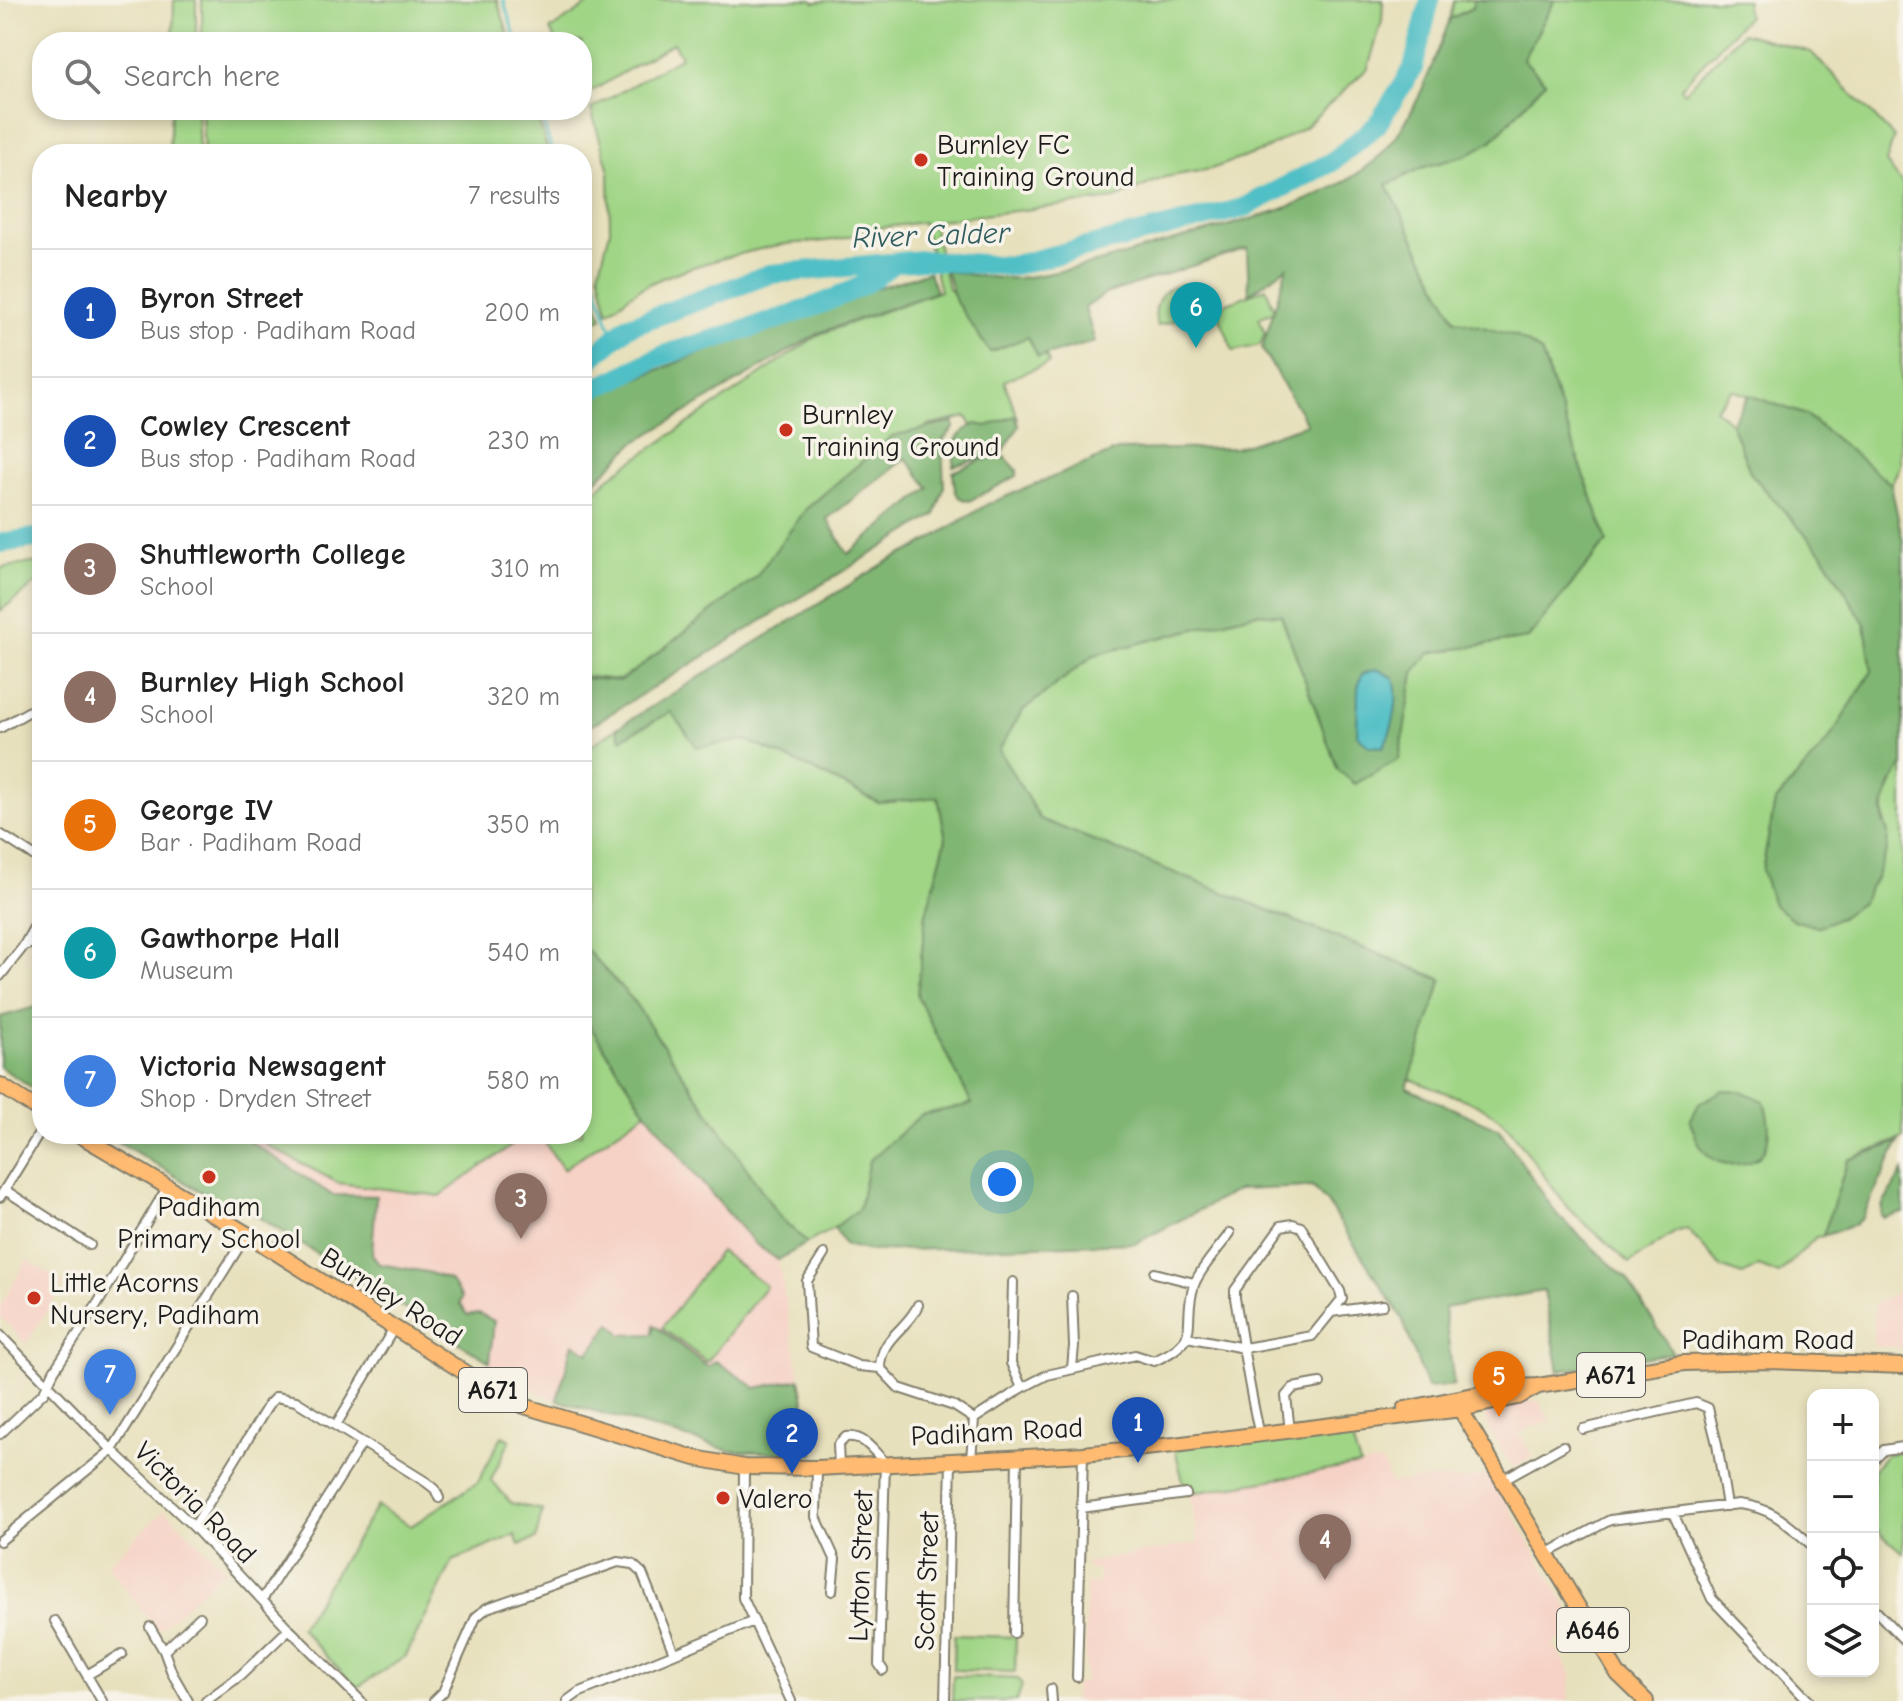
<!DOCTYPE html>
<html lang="en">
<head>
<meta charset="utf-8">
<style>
	body { margin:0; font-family:"Comic Neue",sans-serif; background:#f6f6f6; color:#222 }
	.controls { position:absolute; right:24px; bottom:24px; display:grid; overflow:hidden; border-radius:16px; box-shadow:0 4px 12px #0003 }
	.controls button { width:72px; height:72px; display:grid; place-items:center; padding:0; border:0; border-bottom:2px solid #e0e0e0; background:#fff; color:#222; font:40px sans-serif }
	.you { position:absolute; left:1002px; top:1182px; width:28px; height:28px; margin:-20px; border:6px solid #fff; border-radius:50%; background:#1a73e8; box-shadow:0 0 0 12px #1a73e833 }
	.badge { display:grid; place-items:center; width:52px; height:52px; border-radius:50%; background:#c8321e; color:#fff; font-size:26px; font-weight:700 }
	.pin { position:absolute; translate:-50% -66px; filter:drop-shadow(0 2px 4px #0008) }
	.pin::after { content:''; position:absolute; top:42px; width:28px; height:24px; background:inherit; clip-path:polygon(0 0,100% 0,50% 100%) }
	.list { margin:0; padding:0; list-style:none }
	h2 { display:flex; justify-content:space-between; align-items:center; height:104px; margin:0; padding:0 32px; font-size:34px }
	h2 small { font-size:26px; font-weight:400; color:#767676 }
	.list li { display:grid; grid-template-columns:52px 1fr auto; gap:24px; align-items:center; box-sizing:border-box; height:128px; padding:0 32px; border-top:2px solid #e0e0e0 }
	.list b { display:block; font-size:30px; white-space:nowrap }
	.list p { margin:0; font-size:26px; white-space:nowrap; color:#767676 }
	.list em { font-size:26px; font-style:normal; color:#767676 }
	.icon { flex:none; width:44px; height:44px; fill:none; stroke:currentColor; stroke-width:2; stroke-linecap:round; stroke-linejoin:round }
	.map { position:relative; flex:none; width:1903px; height:1701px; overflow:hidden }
	.search { position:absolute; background:#fff; box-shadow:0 4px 12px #0003; left:32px; top:32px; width:560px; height:88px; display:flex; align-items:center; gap:20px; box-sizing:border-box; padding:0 28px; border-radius:32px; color:#767676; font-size:30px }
	.panel { position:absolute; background:#fff; box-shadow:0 4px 12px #0003; left:32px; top:144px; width:560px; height:1000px; border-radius:32px }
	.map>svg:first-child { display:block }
</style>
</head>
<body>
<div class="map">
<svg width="1903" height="1701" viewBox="0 0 1903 1701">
	<rect width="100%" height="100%" fill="#f7f3e8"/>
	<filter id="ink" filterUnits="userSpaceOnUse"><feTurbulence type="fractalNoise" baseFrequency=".0125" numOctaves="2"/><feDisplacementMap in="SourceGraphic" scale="16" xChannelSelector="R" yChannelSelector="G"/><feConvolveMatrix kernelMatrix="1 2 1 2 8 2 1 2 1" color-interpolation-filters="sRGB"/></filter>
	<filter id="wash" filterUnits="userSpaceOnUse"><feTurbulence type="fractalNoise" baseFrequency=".006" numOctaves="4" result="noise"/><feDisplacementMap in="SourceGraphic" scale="32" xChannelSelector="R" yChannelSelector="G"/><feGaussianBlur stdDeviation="1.8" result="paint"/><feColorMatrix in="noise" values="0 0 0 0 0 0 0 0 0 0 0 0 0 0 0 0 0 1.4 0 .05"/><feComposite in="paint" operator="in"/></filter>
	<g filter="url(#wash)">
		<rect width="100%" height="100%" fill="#e7e0bc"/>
		<path fill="#f6d1c5" d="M582,1014L646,1112L697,1177L754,1243L778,1260L814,1454L731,1451L557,1400L498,1376L492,1371L489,1362L247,1210L223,1205L106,1134H582Z
			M27,1260L64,1283L26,1344L0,1316V1306Z
			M1903,1289V1347L1873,1346L1875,1304Z
			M1539,1401L1550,1421L1519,1432L1532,1457L1513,1468L1490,1431L1483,1413L1513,1402Z
			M1382,1462L1391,1483L1445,1478L1452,1481L1490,1475L1581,1631L1553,1643L1571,1674L1568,1701H1074L1075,1684L1085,1683L1086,1584L1099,1583L1098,1570L1086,1568V1563L1198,1543L1190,1490Z
			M165,1510L225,1569L158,1631L107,1564Z"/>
		<path fill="#a0d586" stroke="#5e7851" stroke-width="2" d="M174,0H196V42H173Z
			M202,0H497L511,42H202Z
			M595,0H812L814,2L842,0H1383L1382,21L1368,68L1305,127L1262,151L1211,169L1165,177L1115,199L932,221L948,288L959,299L1035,330L1049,363L1004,381L1018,418L988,429H974L967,417L927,426L907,447L830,507L760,592L619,680L582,676V503L615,473L820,334L940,291L923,222L864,230C839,245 807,240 779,245C741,253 670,270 638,290C628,296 618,305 608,312L599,272L610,231L609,171L591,109L681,57L673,43L587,94L582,87V42H557L550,30Z
			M1454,0H1474L1472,8L1450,19Z
			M1555,0H1747L1745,7L1748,16L1680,88L1684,93L1742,33L1811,52L1894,137L1886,162L1903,185L1900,466L1891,484L1806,415L1732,390L1715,409L1731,423L1751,474L1822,553L1865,624L1872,671L1828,741L1775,802L1763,870L1888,833C1877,808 1889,787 1903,765V1138L1848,1160L1823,1236L1816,1237L1779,1274L1759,1266L1743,1275L1722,1268L1687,1229L1677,1231L1629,1263L1567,1207L1511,1130L1497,1116L1476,1104L1409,1079L1442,979L1040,819L999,750L1022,711L1094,655L1256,613L1281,615L1338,770L1399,758L1414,672L1429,653L1528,638L1607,541L1541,352L1516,336L1455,320L1387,185L1421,168L1467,155L1493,140L1545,82L1523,59Z
			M171,110H197L199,154H169Z
			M202,110H535L549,154H204Z
			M582,256L602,318L582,325Z
			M1181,284L1203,288L1217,307L1266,288L1275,311L1259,318L1265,333L1260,345L1233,351L1216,307L1157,326C1152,305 1160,289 1181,284Z
			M39,562L41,579L0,611V568Z
			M671,711L697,747L746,740L816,771L879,803L938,797L946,839L926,914L917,996L972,1104L921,1115L869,1161L859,1209L834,1228L807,1243L779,1216L632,999L582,945V752L617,728L621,739Z
			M582,1014L646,1112L563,1169L539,1134H582Z
			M272,1134H528L440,1196L338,1183L265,1144Z
			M720,1251L766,1286L707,1362L662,1328Z
			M1347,1425L1360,1465L1186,1494L1174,1445Z
			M502,1436L510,1440L491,1480L511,1503L542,1510L536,1539L519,1545L515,1535L453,1561L406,1656L356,1688L300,1628L377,1506L411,1526L478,1482Z
			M1903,1452V1553L1873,1527V1470L1887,1454Z
			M954,1635L1016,1637L1015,1672L953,1670Z
			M953,1676L1018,1679L1022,1685L1017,1701H952Z"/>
		<path fill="#80b673" stroke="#4e6948" stroke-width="2" fill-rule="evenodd" d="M1474,0H1555L1523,59L1545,82L1493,140L1467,155L1421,168L1387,185L1455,320L1516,336L1541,352L1607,541L1528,638L1429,653L1414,673L1399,759L1355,784L1338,770L1281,615L1256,613L1094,655L1022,711L999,750L1040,819L1442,980L1407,1088L1499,1129L1558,1216L1627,1279L1673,1353L1559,1371L1544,1291L1444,1308L1454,1385L1427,1388L1402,1318L1326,1201L1312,1187L1238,1190L1136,1243L870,1251L845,1245L834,1228L859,1209L869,1161L921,1115L972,1104L917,996L926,914L946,839L938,797L879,803L816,771L746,740L697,747L671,712L621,739L617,728L890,560L918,547L988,504L1118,450L1235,448L1307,424L1262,349L1287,267L1249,294L1247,248L1105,294L1085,308L1095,342L1038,357L1028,337L990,352L956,302L946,271C969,274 995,280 1018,278C1071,272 1121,256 1171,241C1234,224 1323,204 1373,162C1412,129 1432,65 1450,19L1472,8Z
			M929,272L936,292L819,333L634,443L582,494V450L587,448L592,439L582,427V400L828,303Z
			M1749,395L1806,415L1891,484L1903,542V765L1891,784L1883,808V821L1888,833L1887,850L1875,880L1861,903L1840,918L1817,927L1794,920L1773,905L1762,870L1775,802L1828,741L1872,671L1865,624L1822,553L1751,474L1731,423Z
			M1015,416L1019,426L1003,452L953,466L957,438L965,430L976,424L987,426Z
			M954,422V428L942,441L944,488L935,515L582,731V678L621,681L755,578L806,509L892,436ZM906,458L929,488L848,554L827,519Z
			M1005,457L1017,470V476L969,501C952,498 955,486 953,472L982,460Z
			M582,945L632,999L779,1216L807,1243L778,1260L754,1243L697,1177L646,1112L582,1014Z
			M42,1005V1094L0,1067V1017Z
			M1723,1090L1741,1091L1764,1101C1772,1128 1774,1163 1737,1164C1726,1165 1716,1163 1707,1154C1698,1145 1694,1132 1690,1121L1699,1104Z
			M106,1134H239L332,1195L376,1196L372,1254L379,1264L427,1272L450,1280L462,1298L460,1303L467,1315L479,1313L494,1321L490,1362L247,1210L223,1205Z
			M1899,1142L1862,1218L1854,1225L1823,1236L1848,1160Z
			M1903,1171V1213L1884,1218L1881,1216L1882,1206Z
			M611,1323L622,1335L653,1334L654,1325L708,1367L716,1361L756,1388L800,1379L814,1454L731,1451L557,1400L573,1343L589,1353Z"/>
		<path fill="#51bfc6" stroke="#366e71" stroke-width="2" d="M1377,669L1394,678C1400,699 1394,728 1383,747L1369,746L1357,735L1358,688L1362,674Z"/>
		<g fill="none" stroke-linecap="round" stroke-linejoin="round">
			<path stroke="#51bfc6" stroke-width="3" d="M503,0L517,42
				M539,110L553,154
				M582,242L614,339"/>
			<path stroke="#51bfc6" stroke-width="20" d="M582,367L627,327L770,274L922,260L1011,266L1243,208L1332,162L1377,125L1413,68L1430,0
				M582,390C614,386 637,364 667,354C731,333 798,317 859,287C872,281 883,271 894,263
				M0,543L42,537"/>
		</g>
	</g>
	<g filter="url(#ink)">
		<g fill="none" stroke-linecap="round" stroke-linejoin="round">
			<defs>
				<path id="minor" d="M0,728L42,704
					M0,834L42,861
					M24,946L42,940
					M0,976L23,947L42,913
					M5,1190L90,1245
					M0,1197L42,1129
					M824,1254L807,1281L811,1347L859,1366L880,1368
					M1155,1273L1194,1283
					M1013,1282L1011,1363L1022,1388
					M1072,1296L1074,1346L1072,1368
					M1331,1312L1383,1305
					M0,1335L112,1450L194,1527L289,1629L361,1701
					M1187,1337L1244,1348L1312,1336L1342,1299L1340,1291L1301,1227L1293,1224L1281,1226L1235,1290V1298C1243,1344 1249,1390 1260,1435
					M880,1368L899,1388L954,1406L974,1419
					M880,1368C880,1337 909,1328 918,1305
					M336,1425L394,1328
					M1583,1429L1696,1403L1708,1408L1717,1444L1727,1506
					M1290,1431L1286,1396L1293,1388L1320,1383
					M0,1434L44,1392L54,1371L98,1303L167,1188
					M971,1460L974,1419L1022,1388L1047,1375L1135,1355L1154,1361C1205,1339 1181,1325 1194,1285C1199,1270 1220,1247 1230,1233
					M1873,1461L1884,1450L1903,1447
					M839,1466L838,1445L846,1437C864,1435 873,1450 885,1463L879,1664L883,1670
					M744,1467L743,1598L791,1701
					M817,1468L816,1517L835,1559L832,1591
					M1504,1479L1563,1446
					M1081,1508L1186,1494
					M1673,1513L1712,1599L1809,1701
					M194,1527L269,1404L276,1397L296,1401L426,1482L435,1489L439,1498
					M0,1541L112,1450L247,1234
					M1548,1553L1610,1520L1739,1504C1774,1508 1787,1524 1813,1546
					M262,1600L362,1443
					M1873,1608L1903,1639
					M55,1621L102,1701
					M150,1627L164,1651
					M1014,1633L1017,1458
					M87,1675L122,1654
					M1077,1677L1083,1454
					M1051,1689L1052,1701
					M188,1701L172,1673L164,1651L200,1617
					M206,1701L241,1675L289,1629
					M434,1701L443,1692L476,1617L487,1608L618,1562L632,1564L642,1573L674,1653
					M567,1701L578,1693L754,1621
					M945,1701L951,1461"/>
				<path id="primary" d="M0,1085L42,1112
					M78,1134L247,1234L489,1388L524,1406L695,1458L744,1467L817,1468L1083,1454L1174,1445L1461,1409L1518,1397L1538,1386
					M1456,1402L1618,1674L1646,1701
					M1405,1409L1513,1387L1538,1386L1684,1363L1770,1361L1903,1366"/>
			</defs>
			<use href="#minor" stroke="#827e6c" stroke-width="12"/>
			<use href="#primary" stroke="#827e6c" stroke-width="18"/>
			<use href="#minor" stroke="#fff" stroke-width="8"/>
			<use href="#primary" stroke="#ffbb71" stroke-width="14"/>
		</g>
	</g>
	<g fill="#c8321e" stroke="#f7f3e8" stroke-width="3">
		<circle cx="921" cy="160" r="8"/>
		<circle cx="786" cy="430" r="8"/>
		<circle cx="209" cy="1177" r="8"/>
		<circle cx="34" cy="1298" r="8"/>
		<circle cx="723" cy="1498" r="8"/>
	</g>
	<g text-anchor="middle" stroke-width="7" stroke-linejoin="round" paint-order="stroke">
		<g fill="#f7f3e8" stroke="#5e5c59" stroke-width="2">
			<rect x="1577" y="1353" width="68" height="44" rx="6"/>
			<rect x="459" y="1368" width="68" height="44" rx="6"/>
			<rect x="1557" y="1608" width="72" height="44" rx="6"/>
		</g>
		<g font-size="26" font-weight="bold" fill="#1c1c1c">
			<text x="1611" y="1384">A671</text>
			<text x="493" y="1399">A671</text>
			<text x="1593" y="1639">A646</text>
		</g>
		<g font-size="28" fill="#1c1c1c" stroke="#f7f3e8" text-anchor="start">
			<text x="937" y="154">Burnley FC<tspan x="937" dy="32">Training Ground</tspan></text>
			<text x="802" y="424">Burnley<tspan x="802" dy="32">Training Ground</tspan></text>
			<text x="209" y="1216" text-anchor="middle">Padiham<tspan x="209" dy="32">Primary School</tspan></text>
			<text x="50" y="1292">Little Acorns<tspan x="50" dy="32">Nursery, Padiham</tspan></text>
			<text x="739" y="1508">Valero</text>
		</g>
		<g font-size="28" fill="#1c1c1c" stroke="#f7f3e8">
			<text transform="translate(392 1296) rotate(32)" y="10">Burnley Road</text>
			<text x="1768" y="1349">Padiham Road</text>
			<text transform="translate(997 1431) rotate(-3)" y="10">Padiham Road</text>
			<text transform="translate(196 1502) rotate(45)" y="10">Victoria Road</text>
			<text transform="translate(860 1566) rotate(-88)" y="10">Lytton Street</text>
			<text transform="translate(926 1581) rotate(-88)" y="10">Scott Street</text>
		</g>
		<g font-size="30" font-style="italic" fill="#315d60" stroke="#f7f3e8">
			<text transform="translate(931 235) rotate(-2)" y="10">River Calder</text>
		</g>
	</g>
</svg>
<div class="controls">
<button>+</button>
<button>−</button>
<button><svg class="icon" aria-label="locate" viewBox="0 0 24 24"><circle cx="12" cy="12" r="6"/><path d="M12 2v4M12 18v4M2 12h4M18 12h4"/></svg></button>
<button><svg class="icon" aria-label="layers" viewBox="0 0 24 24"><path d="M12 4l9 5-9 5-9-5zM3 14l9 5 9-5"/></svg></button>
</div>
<div class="you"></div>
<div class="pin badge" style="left:1138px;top:1463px;background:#1a4fb4">1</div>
<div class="pin badge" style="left:792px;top:1474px;background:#1a4fb4">2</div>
<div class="pin badge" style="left:521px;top:1239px;background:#8d6e63">3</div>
<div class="pin badge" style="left:1325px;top:1580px;background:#8d6e63">4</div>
<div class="pin badge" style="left:1499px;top:1417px;background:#e8710a">5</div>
<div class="pin badge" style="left:1196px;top:348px;background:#0f9aa8">6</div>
<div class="pin badge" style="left:110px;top:1415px;background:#3f7fe0">7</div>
<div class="search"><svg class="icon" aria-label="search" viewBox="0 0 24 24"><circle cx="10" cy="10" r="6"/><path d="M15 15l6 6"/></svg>Search here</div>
<section class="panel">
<h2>Nearby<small>7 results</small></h2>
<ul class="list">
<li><span class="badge" style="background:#1a4fb4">1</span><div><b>Byron Street</b><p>Bus stop · Padiham Road</p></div><em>200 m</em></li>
<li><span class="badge" style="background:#1a4fb4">2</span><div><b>Cowley Crescent</b><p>Bus stop · Padiham Road</p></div><em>230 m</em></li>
<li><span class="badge" style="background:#8d6e63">3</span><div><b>Shuttleworth College</b><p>School</p></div><em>310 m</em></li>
<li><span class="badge" style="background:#8d6e63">4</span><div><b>Burnley High School</b><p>School</p></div><em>320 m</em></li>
<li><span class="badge" style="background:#e8710a">5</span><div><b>George IV</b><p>Bar · Padiham Road</p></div><em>350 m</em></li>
<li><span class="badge" style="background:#0f9aa8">6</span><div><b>Gawthorpe Hall</b><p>Museum</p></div><em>540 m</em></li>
<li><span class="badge" style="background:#3f7fe0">7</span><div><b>Victoria Newsagent</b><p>Shop · Dryden Street</p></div><em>580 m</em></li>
</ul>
</section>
</div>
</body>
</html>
